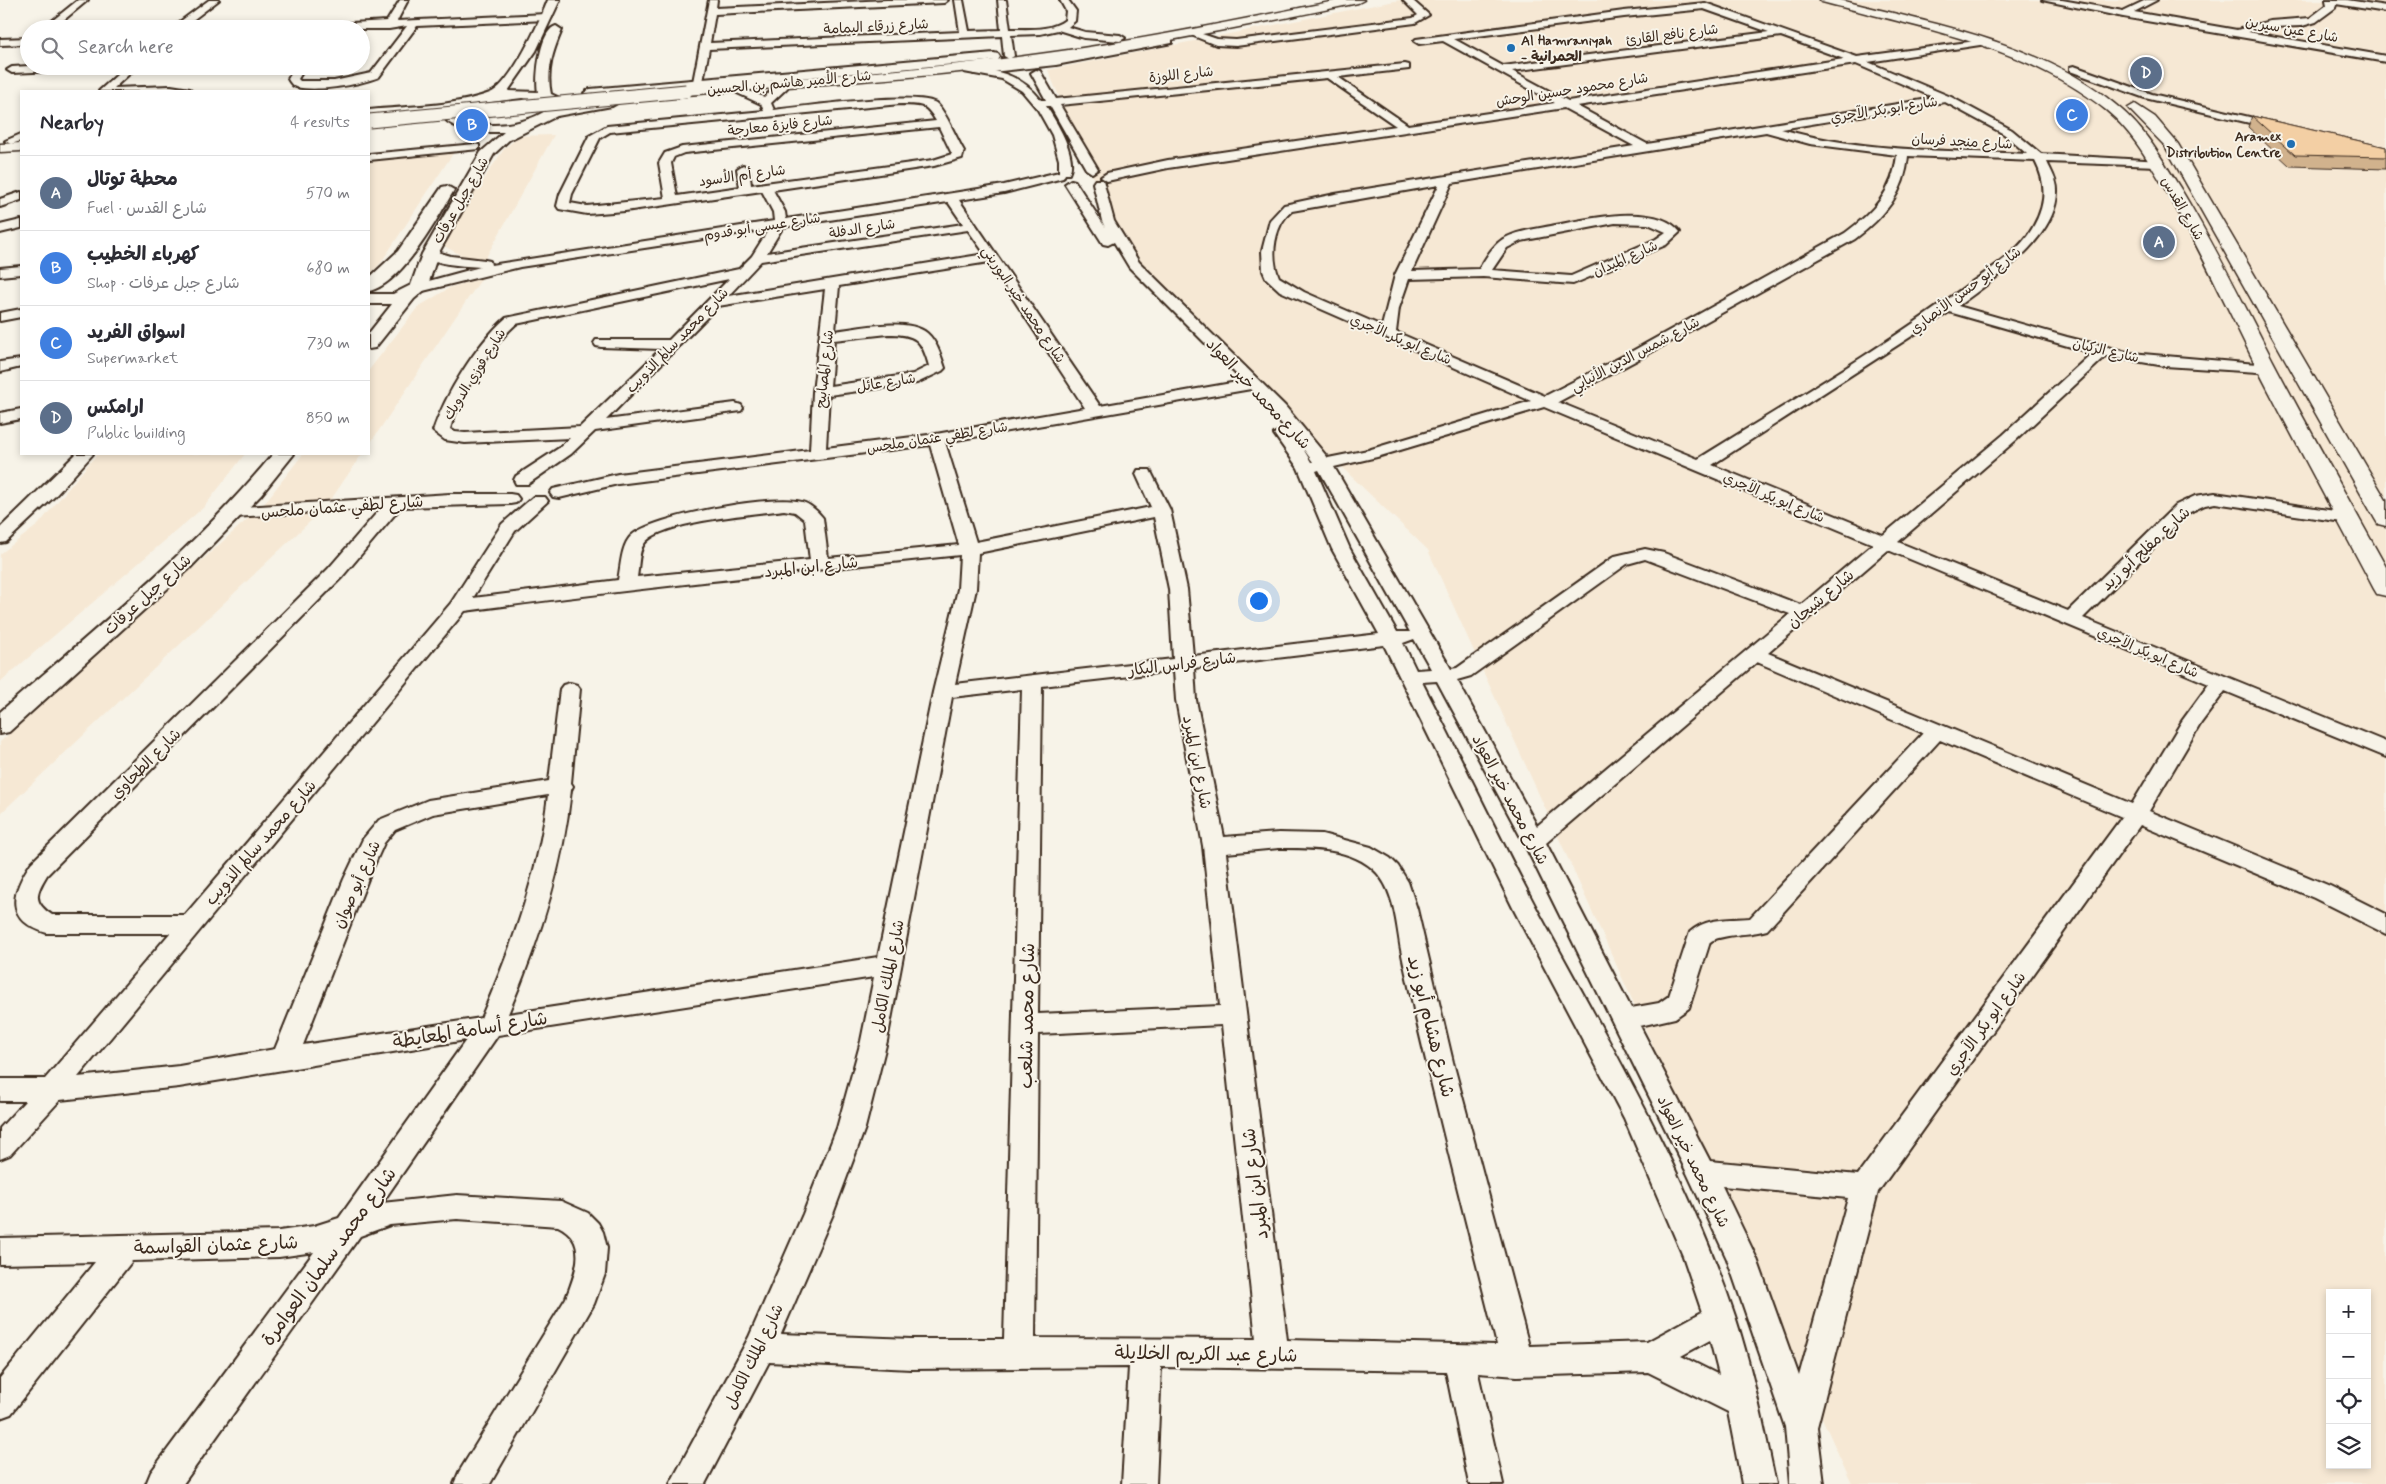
<!DOCTYPE html>
<html lang="en">
<head>
<meta charset="utf-8">
<style>
	body { margin:0; font-family:Mynerve,"Playpen Sans Arabic",sans-serif; background:#f7f7f7; color:#2b2b33 }
	.controls { position:absolute; right:15px; bottom:15px; display:grid; overflow:hidden; border-radius:0px; box-shadow:0 2px 8px #0003 }
	.controls button { width:45px; height:45px; display:grid; place-items:center; padding:0; border:0; border-bottom:1px solid #e1e1e2; background:#fff; color:#2b2b33; font:25px sans-serif }
	.you { position:absolute; left:1258px; top:600px; width:18px; height:18px; margin:-12px; border:4px solid #fff; border-radius:50%; background:#1a73e8; box-shadow:0 0 0 8px #1a73e833 }
	.badge { display:grid; place-items:center; width:32px; height:32px; border-radius:50%; background:#1f6fb2; color:#fff; font-size:16px; font-weight:700 }
	.pin { position:absolute; translate:-50% -50%; border:2px solid #fff; box-shadow:0 1px 5px #0006 }
	.list { margin:0; padding:0; list-style:none }
	h2 { display:flex; justify-content:space-between; align-items:center; height:65px; margin:0; padding:0 20px; font-size:21px }
	h2 small { font-size:16px; font-weight:400; color:#7c7c81 }
	.list li { display:grid; grid-template-columns:32px 1fr auto; gap:15px; align-items:center; box-sizing:border-box; height:75px; padding:0 20px; border-top:1px solid #e1e1e2 }
	.list b { display:block; font-size:19px; white-space:nowrap }
	.list p { margin:0; font-size:16px; white-space:nowrap; color:#7c7c81 }
	.list em { font-size:16px; font-style:normal; color:#7c7c81 }
	.icon { flex:none; width:28px; height:28px; fill:none; stroke:currentColor; stroke-width:2; stroke-linecap:round; stroke-linejoin:round }
	.map { position:relative; flex:none; width:2386px; height:1484px; overflow:hidden }
	.search { position:absolute; background:#fff; box-shadow:0 2px 8px #0003; left:20px; top:20px; width:350px; height:55px; display:flex; align-items:center; gap:12px; box-sizing:border-box; padding:0 18px; border-radius:28px; color:#7c7c81; font-size:19px }
	.panel { position:absolute; background:#fff; box-shadow:0 2px 8px #0003; left:20px; top:90px; width:350px; height:365px; border-radius:0px }
	.map>svg:first-child { display:block }
</style>
</head>
<body>
<div class="map">
<svg width="2386" height="1484" viewBox="0 0 2386 1484">
	<rect width="100%" height="100%" fill="#f7f3e8"/>
	<filter id="ink" filterUnits="userSpaceOnUse"><feTurbulence type="fractalNoise" baseFrequency=".02" numOctaves="2"/><feDisplacementMap in="SourceGraphic" scale="10" xChannelSelector="R" yChannelSelector="G"/><feConvolveMatrix kernelMatrix="1 2 1 2 8 2 1 2 1" color-interpolation-filters="sRGB"/></filter>
	<g filter="url(#ink)">
		<path fill="#f6e8d4" fill-rule="evenodd" d="M1400,0H2386V1484H1852L1428,550L1128,262L1048,70ZM2330,1293H2367V1465H2330Z
			M554,135L484,261L461,255L440,244L504,149L519,136Z
			M454,152L380,264L369,275V159Z
			M482,278L469,297L369,445V370L418,307L451,287Z
			M97,454H245L204,507L0,682V554L38,525Z
			M303,454H362L334,495L317,515L0,814V742L263,505Z"/>
		<g fill="none" stroke-linecap="round" stroke-linejoin="round">
			<defs>
				<path id="minor" d="M78,0H88L53,29H42Z
					M209,0H219L181,29H170Z
					M400,0H408L397,21L547,14L552,17L547,20L417,26L379,77C359,85 317,92 296,87C292,86 290,82 288,79L296,66H306L298,79L300,81H334L371,73L407,26L389,29H277L279,27L387,21Z
					M709,0H717L716,8L887,0H948L944,3L715,14L710,43L960,32L955,0H963L969,31L1001,30L998,0H1006L1010,29C1028,29 1051,31 1065,20L1066,11L1060,0H1068L1076,11L1075,21L1068,27L1085,32L1120,35L1125,38L1120,41L1084,38L1058,30L1040,34L1011,35L1014,56L1009,59L1004,56L1002,36L709,49L703,82L698,85L693,82Z
					M1403,0H1412L1429,15L1415,23L1236,46L1216,45L1191,35L1196,32L1217,39L1236,40L1413,18L1418,15Z
					M2042,0H2062L2123,11L2146,0H2157L2134,12L2237,30L2270,21L2310,18L2327,5L2326,0H2347L2386,6V12L2336,4L2335,8L2316,22L2302,26L2270,27L2248,32L2386,56V62L2123,17Z
					M1705,3L1857,57L1983,40V44L1980,45L1868,62L1951,97L2012,130L2041,154L2162,161L2164,163L2158,166L2047,162C2051,171 2057,180 2057,190C2058,239 1992,280 1958,306L2067,337L2131,353L2268,365L2276,370L2273,373L2165,366L2106,356L2015,441L1898,542L2068,611L2176,505L2195,496L2215,493L2355,514L2358,518L2355,522L2349,523L2215,503L2205,505L2188,513L2083,618L2386,742V757L2225,691L2201,723L2149,811L2330,886L2386,914V934L2314,898L2140,825L1878,1192L1817,1427L1824,1484H1790L1785,1427L1727,1259L1687,1173L1523,841L1437,681L1422,682C1462,759 1499,838 1540,915C1611,1046 1688,1175 1735,1316C1753,1371 1764,1428 1776,1484H1742L1728,1412L1648,1372L1517,1376L1478,1373L1503,1484H1469L1446,1371L1161,1367L1156,1484H1122L1129,1367L911,1369L769,1362L705,1484H670L749,1337L803,1214L837,1128L861,1041L874,977L498,1035L382,1203L457,1195L561,1201L588,1213L598,1223L603,1232L607,1248L605,1274L594,1304L490,1484H454L459,1472L566,1298C576,1272 589,1241 558,1226L457,1219L390,1225L360,1236L183,1484H146L151,1472L314,1252L279,1257L132,1261L11,1414L0,1418V1378L95,1262L0,1264V1238L279,1231L314,1226L339,1218L466,1040L179,1087L60,1100L10,1155L0,1159V1128L25,1101H0V1079H45L170,933H47C4,920 11,893 31,863L328,569L381,508L234,517L228,516L225,512L228,508L450,494H510L516,495L519,499L516,503L510,504L401,507L342,577L47,875C36,893 32,902 52,915H185L451,603L502,524L533,497H545L548,501L515,531L473,598L618,580C621,566 621,546 631,536C651,516 780,492 805,503C812,506 819,513 823,518L828,558L959,545L930,445L618,484L559,498L553,497L550,493L553,489L618,474L810,450L813,392L825,289L718,306L606,420L735,403L741,405L743,408L741,411L595,431L571,454L528,484H516L514,480L516,476L559,448L570,438L465,443L445,440L433,431C445,395 477,343 506,318L739,269L752,256L769,229L520,267L419,292L412,288L414,285L480,267C466,266 433,265 423,254L425,251L430,250L451,256L485,260L490,261L491,265L774,221L773,212L762,191L625,211L587,214L559,209L557,206L560,194L589,136L607,126L764,111L761,104L735,92L734,90L739,87L764,97L779,84H787V88L771,103L774,110C799,107 923,90 937,104C947,114 956,138 964,151L962,158L934,166L773,190L785,212L786,219L1004,185L1059,172V160L1052,135L1038,110L1022,91L1002,79L964,72V68L968,67C998,70 1022,75 1041,100H1046L1031,73L1036,70L1040,71L1056,99L1405,64L1409,65V69L1338,77L1408,125L1555,103L1443,41L1419,44L1414,41L1416,39L1624,11ZM1704,9L1769,32L1503,66L1454,39L1624,17ZM1781,36L1844,59L1568,101L1512,71ZM1856,64L1935,98L1647,144L1577,106ZM1327,78L1396,126L1168,160L1107,173L1101,177L1107,181L1168,168L1564,108L1634,146L1335,194L1284,205L1270,220L1262,251L1263,271L1266,278L1280,291L1531,401L1368,450L1328,458L1285,406L1139,262L1114,221L1103,180H1095L1093,183L1102,221L1105,227L1075,181L1071,180L1065,184L1103,244L1108,245L1114,242L1129,267L1243,381L1100,406L959,200L1004,193L1063,178L1065,174H1069C1078,156 1056,121 1046,106H1050L1086,169L1092,173L1098,169L1060,105ZM1945,102L2004,134L2027,154C1945,150 1860,152 1781,129ZM900,104C921,105 925,102 936,121L682,147L665,153L659,163L665,198L587,206L570,203L572,194L600,138L610,132ZM939,127L952,154L933,160L751,185L749,169L743,165L737,169L740,187L677,196L671,163L674,157L684,153ZM1766,132L1810,144L1897,155C1893,191 1874,212 1845,233L1627,354L1545,396L1396,332L1399,308L1409,279L1483,277L1573,284L1666,245L1680,232C1657,201 1583,220 1551,226C1535,229 1517,231 1503,239C1492,246 1486,258 1479,269L1412,271L1452,183ZM1908,156L2035,161C2049,188 2045,210 2028,235C2013,256 1987,271 1966,286C1881,349 1788,403 1698,459L1558,402L1637,360L1855,239C1884,217 1905,193 1908,156ZM1439,185L1395,275L1382,326L1304,292L1279,277C1270,257 1274,224 1292,211ZM948,202L963,224L767,253L783,227ZM1615,223L1648,224L1666,232L1656,239L1571,276L1492,270L1507,248L1521,241ZM968,230L985,254L728,296L761,261ZM989,262L1085,408L936,434L826,448L829,395L917,383L942,371L945,368C941,356 937,342 927,333C908,317 858,328 835,331L839,286ZM729,279L669,340H596L594,343L596,346L601,347L661,349L580,427L465,433L455,432L450,429C460,395 489,348 516,324ZM1949,312L2092,353L2003,435L1883,535L1712,465ZM888,334C916,334 922,340 929,366L913,374L830,386L834,340ZM1251,389L1295,439L1288,431L1282,429L1274,434L1298,468L1332,549L1379,634L1193,656L1187,589L1170,510L1150,470H1138L1136,474L1151,507L976,542L945,442ZM1544,407L1873,544L1801,605L1664,553L1645,549L1615,556L1457,668L1451,669L1334,467L1377,457ZM1302,447L1313,462H1311ZM1319,470L1410,632H1397L1350,549L1316,471ZM784,510L795,512L805,520L810,560L637,577C639,568 638,552 644,544C659,521 756,514 784,510ZM1154,517L1169,589L1173,659L955,684L976,589L978,553ZM1888,550L2209,684L2182,721L2132,804L1768,653ZM960,555L958,589L933,692L878,957L508,1014C539,942 563,868 571,790L573,786L571,783L580,689L577,685L570,683L563,685L560,689L549,781L428,800L379,820L363,839L344,879L275,1049L179,1066L78,1077L465,611C630,589 795,572 960,555ZM1645,559L1790,614L1537,826L1457,680L1471,676L1627,564ZM1414,639L1431,669L1416,670L1403,643ZM1384,645L1515,912L1624,1118L1683,1256L1702,1312L1647,1342L1529,1346L1453,1062L1417,909L1408,882L1398,866L1390,858L1371,847L1322,834L1279,833L1224,837L1196,700L1194,668ZM1757,662L1923,733L1750,918C1728,920 1708,917 1690,932L1669,996L1659,1003L1631,1008L1546,843ZM1174,671L1176,700L1203,846L1220,1006L1038,1014L1042,686ZM1022,689L1004,1339H911L781,1334L833,1214L865,1128L887,1041L952,697ZM1940,740L2122,817L1858,1175L1710,1161L1640,1026L1675,1018L1689,1008L1710,942C1720,934 1751,935 1767,930ZM548,795C539,873 512,947 481,1018L303,1045L368,879L384,843L395,830L433,814ZM1279,848C1312,848 1359,847 1381,878C1395,897 1397,928 1401,950C1405,970 1410,990 1414,1010C1440,1122 1469,1233 1497,1345L1287,1340L1226,853ZM1222,1025L1256,1339L1035,1338L1038,1034ZM1722,1186L1848,1198L1799,1376L1757,1259ZM1710,1340L1719,1375L1681,1356Z
					M29,38V44L0,45V39Z
					M29,66H103L98,69L12,73L7,70L12,67Z
					M127,66H138L114,88L171,86L190,89L191,91H99Z
					M2074,66L2152,94L2283,125L2285,127L2279,130L2145,98L2070,71V67Z
					M21,134V141L11,144L5,141Z
					M475,144L479,145V149L369,160V154Z
					M21,192V200L0,207V199Z
					M21,220V228L0,233V225Z
					M21,266V274L0,276V268Z
					M21,309V317L0,321V313Z
					M21,359V367L0,372V362Z
					M21,409V419L0,423V413Z
					M76,454H93L55,496L6,542L0,543V528Z"/>
				<path id="major" d="M548,0H560L536,51L508,91L538,92C535,78 540,30 556,26L562,30C553,51 546,71 551,94L564,100L566,106L612,98L619,102L612,106L557,116L509,140L494,154L438,254L427,288L414,299L375,348L369,349V333L392,304H369V294H393L411,285L422,254L481,152L504,132C485,132 456,133 443,117L449,110L369,118V110C408,106 452,107 490,93C511,85 540,21 548,0ZM522,98L545,101L552,106C530,125 483,132 458,116L476,104Z
					M1168,36L1172,37V43L1056,65L974,74L968,70L974,66L1056,57Z
					M994,53L998,54L1000,57L998,60L590,97L584,93L590,89Z
					M447,186L454,190C438,218 402,284 369,291V278L398,251L442,187Z
					M273,454H294L261,495L188,570L9,732L0,734V712C94,630 194,550 273,454Z"/>
				<path id="highway" d="M1340,0H1364L1358,3C1256,24 1153,45 1050,61C930,78 807,85 686,95L679,91L686,87C806,77 927,70 1047,53C1145,40 1243,19 1340,0Z
					M1820,0H1840C1930,23 2043,43 2116,105C2147,130 2161,158 2182,191C2215,246 2244,304 2273,361C2309,430 2348,498 2386,567V596L2377,594L2374,589C2335,515 2295,442 2257,368C2228,309 2200,249 2167,192C2149,162 2133,132 2106,110C2027,46 1917,27 1822,2Z
					M2135,104L2155,117L2178,144L2386,500V526L2378,524L2375,519L2165,146L2128,108Z
					M21,143V151L0,152V144Z"/>
			</defs>
			<use href="#minor" stroke="#3b2a1e" stroke-width="4"/>
			<use href="#major" stroke="#3b2a1e" stroke-width="4"/>
			<use href="#highway" stroke="#3b2a1e" stroke-width="3"/>
			<use href="#minor" fill="#f7f3e8" fill-rule="evenodd"/>
			<use href="#major" fill="#f7f3e8" fill-rule="evenodd"/>
			<use href="#highway" fill="#f7f3e8" fill-rule="evenodd"/>
			<defs>
				<path id="highway-bridge" d="M369,121L686,91"/>
			</defs>
			<use href="#highway-bridge" stroke="#3b2a1e" stroke-width="15" stroke-linecap="butt"/>
			<use href="#highway-bridge" stroke="#f7f3e8" stroke-width="13"/>
		</g>
		<path fill="#d1b28d" stroke="#3b2a1e" d="M2252,116L2386,147V169L2290,166L2248,127Z"/>
		<path fill="#f3cfa4" stroke="#3b2a1e" d="M2252,116L2386,147V157L2295,155Z"/>
	</g>
	<g fill="#1f6fb2" stroke="#f7f3e8" stroke-width="2">
		<circle cx="1511" cy="48" r="5"/>
		<circle cx="2291" cy="144" r="5"/>
	</g>
	<g text-anchor="middle" stroke-width="4" stroke-linejoin="round" paint-order="stroke">
		<g font-size="14" fill="#3b2a1e" stroke="#f7f3e8">
			<text transform="translate(876 26) rotate(-3)" y="5">شارع زرقاء اليمامة</text>
			<text transform="translate(2292 29) rotate(10)" y="5">شارع عين سيرين</text>
			<text transform="translate(1672 34) rotate(-7)" y="5">شارع نافع القارئ</text>
			<text transform="translate(1181 74) rotate(-6)" y="5">شارع اللوزة</text>
			<text transform="translate(789 82) rotate(-5)" y="5">شارع الأمير هاشم بن الحسين</text>
			<text transform="translate(1572 89) rotate(-9)" y="5">شارع محمود حسين الوحش</text>
			<text transform="translate(1884 109) rotate(-9)" y="5">شارع ابو بكر الآجري</text>
			<text transform="translate(780 125) rotate(-6)" y="5">شارع فايزة معارجة</text>
			<text transform="translate(1962 141) rotate(3)" y="5">شارع منجد فرسان</text>
			<text transform="translate(742 175) rotate(-8)" y="5">شارع أم الأسود</text>
			<text transform="translate(460 200) rotate(-60)" y="5">شارع جبل عرفات</text>
			<text transform="translate(2183 208) rotate(60)" y="5">شارع القدس</text>
			<text transform="translate(762 226) rotate(-9)" y="5">شارع عيسى أبو قدوم</text>
			<text transform="translate(862 228) rotate(-9)" y="5">شارع الدفلة</text>
			<text transform="translate(1625 258) rotate(-24)" y="5">شارع الميدان</text>
			<text transform="translate(1965 290) rotate(-37)" y="5">شارع أبو حسن الأنصاري</text>
			<text transform="translate(1024 304) rotate(56)" y="5">شارع محمد خير البوريني</text>
			<text transform="translate(1401 339) rotate(23)" y="5">شارع ابو بكر الآجري</text>
			<text transform="translate(677 340) rotate(-46)" y="5">شارع محمد سالم الذويب</text>
			<text transform="translate(2106 350) rotate(13)" y="5">شارع الركبان</text>
			<text transform="translate(1635 354) rotate(-28)" y="5">شارع شمس الدين الأنبابي</text>
			<text transform="translate(824 369) rotate(-84)" y="5">شارع المصابيح</text>
			<text transform="translate(474 374) rotate(-58)" y="5">شارع فوزي الدويك</text>
			<text transform="translate(886 382) rotate(-9)" y="5">شارع عائل</text>
			<text transform="translate(937 437) rotate(-9)" y="5">شارع لطفي عثمان ملحس</text>
			<text transform="translate(1774 497) rotate(23)" y="5">شارع ابو بكر الآجري</text>
			<text transform="translate(2148 652) rotate(23)" y="5">شارع ابو بكر الآجري</text>
		</g>
		<g font-size="14" font-weight="bold" fill="#3b2a1e" stroke="#f7f3e8" text-anchor="start">
			<text x="1521" y="45">Al Hamraniyah<tspan x="1521" dy="16">- الحمرانية</tspan></text>
			<text x="2281" y="141" text-anchor="end">Aramex<tspan x="2281" dy="16">Distribution Centre</tspan></text>
		</g>
		<g font-size="16" fill="#3b2a1e" stroke="#f7f3e8">
			<text transform="translate(1259 393) rotate(47)" y="6">شارع محمد خير العواد</text>
			<text transform="translate(342 506) rotate(-4)" y="6">شارع لطفي عثمان ملحس</text>
			<text transform="translate(2145 548) rotate(-43)" y="6">شارع مفلح أبو زيد</text>
			<text transform="translate(811 566) rotate(-6)" y="6">شارع ابن المبرد</text>
			<text transform="translate(147 594) rotate(-42)" y="6">شارع جبل عرفات</text>
			<text transform="translate(1820 598) rotate(-40)" y="6">شارع شيحان</text>
			<text transform="translate(1182 663) rotate(-7)" y="6">شارع فراس البكار</text>
			<text transform="translate(1198 762) rotate(79)" y="6">شارع ابن المبرد</text>
			<text transform="translate(145 763) rotate(-45)" y="6">شارع الطحاوي</text>
			<text transform="translate(1511 799) rotate(62)" y="6">شارع محمد خير العواد</text>
			<text transform="translate(260 842) rotate(-49)" y="6">شارع محمد سالم الذويب</text>
			<text transform="translate(356 884) rotate(-66)" y="6">شارع أبو صوان</text>
			<text transform="translate(887 976) rotate(-79)" y="6">شارع الملك الكامل</text>
			<text transform="translate(1985 1023) rotate(-54)" y="6">شارع ابو بكر الآجري</text>
			<text transform="translate(1694 1161) rotate(64)" y="6">شارع محمد خير العواد</text>
			<text transform="translate(753 1356) rotate(-64)" y="6">شارع الملك الكامل</text>
		</g>
		<g font-size="19" fill="#3b2a1e" stroke="#f7f3e8">
			<text transform="translate(1026 1016) rotate(-89)" y="7">شارع محمد شلعب</text>
			<text transform="translate(1432 1026) rotate(76)" y="7">شارع هشام أبو زيد</text>
			<text transform="translate(470 1029) rotate(-9)" y="7">شارع أسامة المعايطة</text>
			<text transform="translate(1254 1184) rotate(-97)" y="7">شارع ابن المبرد</text>
			<text transform="translate(216 1244) rotate(-2)" y="7">شارع عثمان القواسمة</text>
			<text transform="translate(328 1256) rotate(-54)" y="7">شارع محمد سلمان العوامرة</text>
			<text transform="translate(1206 1353) rotate(1)" y="7">شارع عبد الكريم الخلايلة</text>
		</g>
	</g>
</svg>
<div class="controls">
<button>+</button>
<button>−</button>
<button><svg class="icon" aria-label="locate" viewBox="0 0 24 24"><circle cx="12" cy="12" r="6"/><path d="M12 2v4M12 18v4M2 12h4M18 12h4"/></svg></button>
<button><svg class="icon" aria-label="layers" viewBox="0 0 24 24"><path d="M12 4l9 5-9 5-9-5zM3 14l9 5 9-5"/></svg></button>
</div>
<div class="you"></div>
<div class="pin badge" style="left:2159px;top:242px;background:#5c6f8a">A</div>
<div class="pin badge" style="left:472px;top:125px;background:#3f7fe0">B</div>
<div class="pin badge" style="left:2072px;top:115px;background:#3f7fe0">C</div>
<div class="pin badge" style="left:2146px;top:73px;background:#5c6f8a">D</div>
<div class="search"><svg class="icon" aria-label="search" viewBox="0 0 24 24"><circle cx="10" cy="10" r="6"/><path d="M15 15l6 6"/></svg>Search here</div>
<section class="panel">
<h2>Nearby<small>4 results</small></h2>
<ul class="list">
<li><span class="badge" style="background:#5c6f8a">A</span><div><b>محطة توتال</b><p>Fuel · شارع القدس</p></div><em>570 m</em></li>
<li><span class="badge" style="background:#3f7fe0">B</span><div><b>كهرباء الخطيب</b><p>Shop · شارع جبل عرفات</p></div><em>680 m</em></li>
<li><span class="badge" style="background:#3f7fe0">C</span><div><b>اسواق الفريد</b><p>Supermarket</p></div><em>730 m</em></li>
<li><span class="badge" style="background:#5c6f8a">D</span><div><b>ارامكس</b><p>Public building</p></div><em>850 m</em></li>
</ul>
</section>
</div>
</body>
</html>
